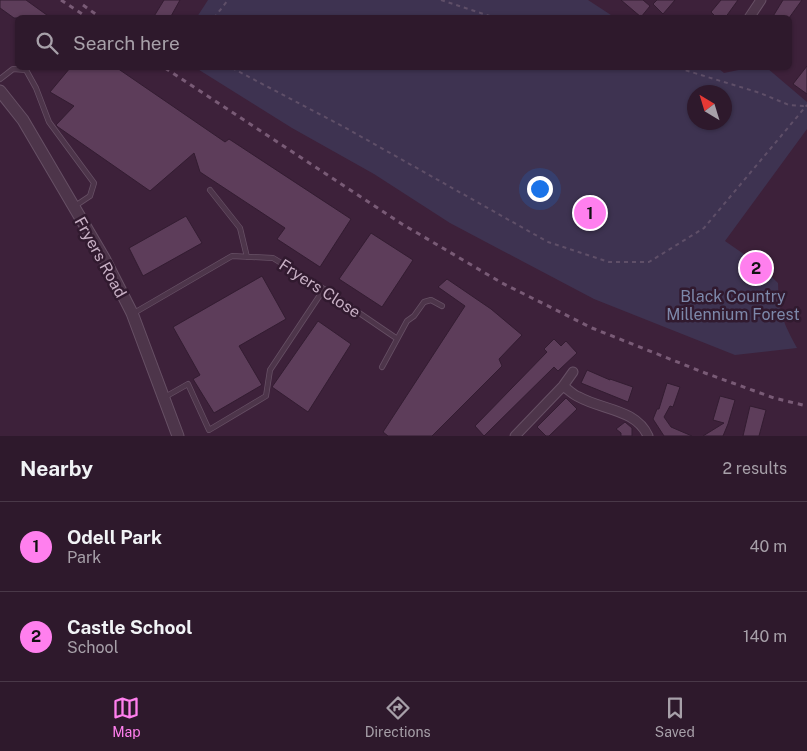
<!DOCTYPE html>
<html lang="en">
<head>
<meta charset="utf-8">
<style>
	body { margin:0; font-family:"Public Sans",sans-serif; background:#362234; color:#f1f3f6 }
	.compass { position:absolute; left:687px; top:85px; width:45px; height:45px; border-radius:50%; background:#2e192c; box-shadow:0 1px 4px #0004; rotate:322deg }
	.you { position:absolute; left:539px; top:188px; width:18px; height:18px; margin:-12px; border:4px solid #fff; border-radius:50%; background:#1a73e8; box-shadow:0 0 0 8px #1a73e833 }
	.badge { display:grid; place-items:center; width:32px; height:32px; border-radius:50%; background:#ff7fee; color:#111; font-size:16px; font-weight:700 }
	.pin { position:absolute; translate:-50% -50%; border:2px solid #fff; box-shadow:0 1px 5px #0006 }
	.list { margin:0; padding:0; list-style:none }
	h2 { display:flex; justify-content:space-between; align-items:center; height:65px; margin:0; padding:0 20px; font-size:21px }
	h2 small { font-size:16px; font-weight:400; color:#a7a0a9 }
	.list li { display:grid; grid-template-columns:32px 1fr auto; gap:15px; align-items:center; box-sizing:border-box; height:90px; padding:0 20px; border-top:1px solid #493848 }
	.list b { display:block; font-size:19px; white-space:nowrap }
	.list p { margin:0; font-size:16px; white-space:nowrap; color:#a7a0a9 }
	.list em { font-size:16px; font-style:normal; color:#a7a0a9 }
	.icon { flex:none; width:28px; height:28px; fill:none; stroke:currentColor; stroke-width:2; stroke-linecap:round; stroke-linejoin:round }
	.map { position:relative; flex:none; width:807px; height:436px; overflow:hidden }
	.search { position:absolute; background:#2e192c; box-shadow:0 1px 4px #0004; left:15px; right:15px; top:15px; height:55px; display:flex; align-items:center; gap:12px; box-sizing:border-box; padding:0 18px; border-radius:8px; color:#a7a0a9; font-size:19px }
	.sheet { height:245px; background:#2e192c }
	nav { display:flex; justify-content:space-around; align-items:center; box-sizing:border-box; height:70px; border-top:1px solid #493848; background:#2e192c; font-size:14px; color:#a7a0a9 }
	nav a { display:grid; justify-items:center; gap:2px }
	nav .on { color:#ff7fee }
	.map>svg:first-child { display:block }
</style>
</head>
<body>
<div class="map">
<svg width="807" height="436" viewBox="0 0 807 436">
	<rect width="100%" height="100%" fill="#3d213a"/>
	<path fill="#3e3351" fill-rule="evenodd" d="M208,0H588L614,17H197Z
		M196,68H718L724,73L748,68H767L807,102V129L725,241L758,264L778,283C779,313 783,322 797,348L735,355L594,299L450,223L374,174L292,128ZM694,92H724V122H694Z"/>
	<path fill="#5d3d5a" stroke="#331c31" d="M0,0H26L51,18H14L0,8Z
		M164,0H180L170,18H153Z
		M621,0H643L650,6L641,17Z
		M657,0H675L663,14L653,4Z
		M721,0H738L725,18H717L711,12Z
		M783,0H802L789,18H772Z
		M807,66V94L793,84Z
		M70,68H117L225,142L229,139L351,219L320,267L277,239L285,228L200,172L194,153L150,191L58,127L56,125L74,106L50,92Z
		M186,216L202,243L143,276L129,248Z
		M371,233L413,260L382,307L339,279Z
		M262,276L286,319L239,346L262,385L214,413L193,379L200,375L173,327Z
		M447,279L491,309L522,335L499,359L502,366L432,436H388L383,432L465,306L438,287Z
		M318,321L351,344L308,412L272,387Z
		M554,339L561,346L566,341L577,353L558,371L554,367L484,436L475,426L547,352L544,349Z
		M587,370L610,380V379L633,387L628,402L581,383Z
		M667,383L680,387L673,407L670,406L664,417L671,427L692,436H664L653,419L657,409H659Z
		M720,396L735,400L728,424L723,436H703L724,423L713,420Z
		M566,398L577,409L549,436H546L537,427Z
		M750,406L766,410L759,436H743Z
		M625,422L632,428V436H621V433L616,429Z"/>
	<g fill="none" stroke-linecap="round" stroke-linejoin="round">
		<defs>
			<path id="service" d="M0,79L13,69L26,70L36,88L49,122L94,183L90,196L75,206
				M210,190L240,228L247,257
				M134,313L232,256L273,258L324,289L396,338
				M382,367L407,321L414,316L424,302L431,300L442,306
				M165,397L188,384L209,430L266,396L270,370L324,289"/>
			<path id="minor" d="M749,18L761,0
				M563,386C568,389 573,395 579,397C602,410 636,409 648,436
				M515,436L563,386L573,372"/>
			<path id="tertiary" d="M0,91L23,120L104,258L132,313L178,436"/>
		</defs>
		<use href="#service" stroke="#675065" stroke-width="6"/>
		<use href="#minor" stroke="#675065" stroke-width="11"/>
		<use href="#tertiary" stroke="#675065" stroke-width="13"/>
		<path stroke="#5f4f68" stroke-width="2" stroke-dasharray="4 4" stroke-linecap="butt" d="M441,0L496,18
			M214,18L228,0
			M232,68L344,127L548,242L609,262H649L704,228L807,105
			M678,68L760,93L789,105L803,106L807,104"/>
		<use href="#service" stroke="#4d354a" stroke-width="4.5"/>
		<use href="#minor" stroke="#4d354a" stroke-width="9"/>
		<use href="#tertiary" stroke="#4d354a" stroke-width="11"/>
		<path stroke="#795b76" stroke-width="3" stroke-dasharray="5 5" stroke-linecap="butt" d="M61,0L88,18
			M83,5L101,18
			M165,68L402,224L502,283L592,328L705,373L774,398L807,406"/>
	</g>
	<g text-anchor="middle" stroke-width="5" stroke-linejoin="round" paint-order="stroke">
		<g font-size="16" fill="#c8b0c5" stroke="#311a2f">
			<text transform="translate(101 257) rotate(61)" y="6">Fryers Road</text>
			<text transform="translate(320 288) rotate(33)" y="6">Fryers Close</text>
		</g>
		<g font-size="16" fill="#7d88aa" stroke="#311a2f">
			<text x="733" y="302">Black Country<tspan x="733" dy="18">Millennium Forest</tspan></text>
		</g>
	</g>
</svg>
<svg class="compass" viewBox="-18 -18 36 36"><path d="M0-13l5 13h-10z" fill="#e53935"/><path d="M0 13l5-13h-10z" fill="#a7a0a9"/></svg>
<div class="you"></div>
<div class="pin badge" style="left:590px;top:213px">1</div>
<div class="pin badge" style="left:756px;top:268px">2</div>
<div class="search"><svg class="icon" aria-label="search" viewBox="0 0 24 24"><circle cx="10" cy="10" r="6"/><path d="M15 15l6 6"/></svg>Search here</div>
</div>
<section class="sheet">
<h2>Nearby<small>2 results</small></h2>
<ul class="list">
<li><span class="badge">1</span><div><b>Odell Park</b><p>Park</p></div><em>40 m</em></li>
<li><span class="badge">2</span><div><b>Castle School</b><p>School</p></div><em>140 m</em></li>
</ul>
</section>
<nav>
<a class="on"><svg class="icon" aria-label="map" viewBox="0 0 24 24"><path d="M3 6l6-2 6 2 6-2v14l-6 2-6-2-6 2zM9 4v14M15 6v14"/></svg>Map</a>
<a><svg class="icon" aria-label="directions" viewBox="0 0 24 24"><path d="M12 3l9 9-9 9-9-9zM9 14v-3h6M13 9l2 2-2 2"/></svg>Directions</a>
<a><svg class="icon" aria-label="saved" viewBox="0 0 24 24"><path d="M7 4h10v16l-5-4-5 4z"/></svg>Saved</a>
</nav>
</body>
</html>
